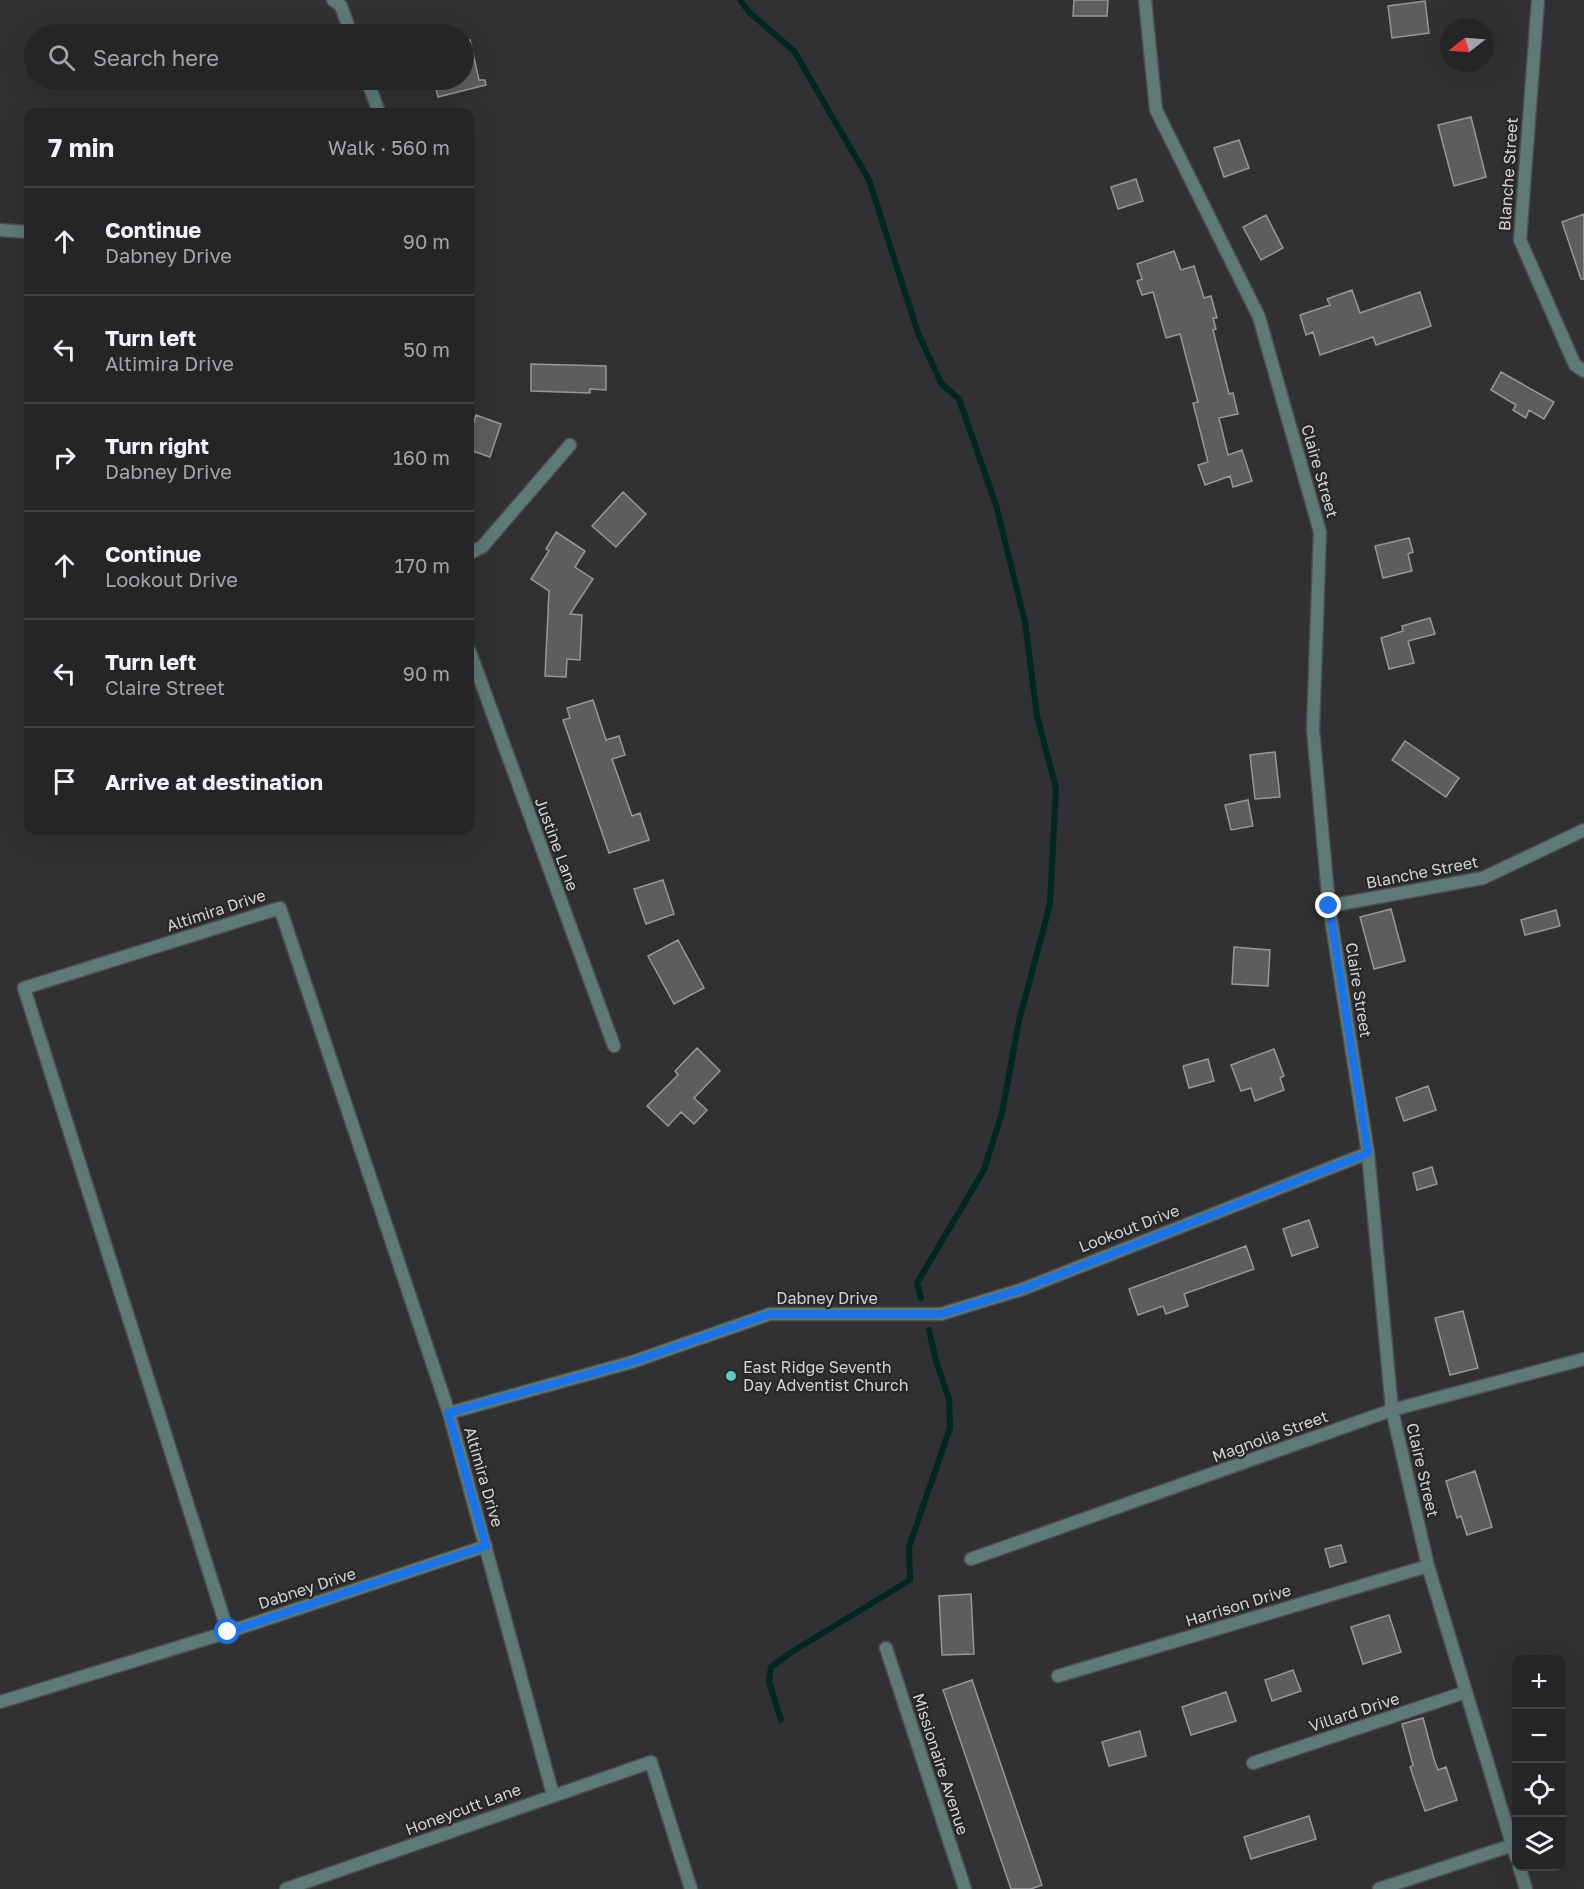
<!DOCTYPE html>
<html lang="en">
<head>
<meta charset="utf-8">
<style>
	body { margin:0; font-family:"Golos Text",sans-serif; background:#313032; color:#f1f3f6 }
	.controls { position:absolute; right:18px; bottom:18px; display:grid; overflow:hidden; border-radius:12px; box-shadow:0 6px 24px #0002 }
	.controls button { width:54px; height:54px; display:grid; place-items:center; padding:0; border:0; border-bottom:2px solid #424143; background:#252426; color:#f1f3f6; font:30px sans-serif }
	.compass { position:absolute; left:1440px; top:18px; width:54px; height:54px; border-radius:50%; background:#252426; box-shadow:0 6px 24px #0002; rotate:253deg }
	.stop { position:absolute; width:18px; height:18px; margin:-14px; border:4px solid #1a73e8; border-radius:50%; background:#fff }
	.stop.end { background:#1a73e8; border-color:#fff; box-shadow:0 2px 6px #0008 }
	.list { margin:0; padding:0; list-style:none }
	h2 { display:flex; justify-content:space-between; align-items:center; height:78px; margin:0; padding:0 24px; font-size:26px }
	h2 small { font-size:20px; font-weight:400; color:#a3a4a7 }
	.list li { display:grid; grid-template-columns:39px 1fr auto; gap:18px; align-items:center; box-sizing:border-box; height:108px; padding:0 24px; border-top:2px solid #424143 }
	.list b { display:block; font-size:22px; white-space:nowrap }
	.list p { margin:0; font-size:20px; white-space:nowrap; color:#a3a4a7 }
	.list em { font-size:20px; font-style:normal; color:#a3a4a7 }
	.icon { flex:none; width:33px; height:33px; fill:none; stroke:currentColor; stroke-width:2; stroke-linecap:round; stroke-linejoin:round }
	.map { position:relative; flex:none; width:1584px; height:1889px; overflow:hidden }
	.search { position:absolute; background:#252426; box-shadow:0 6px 24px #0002; left:24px; top:24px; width:450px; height:66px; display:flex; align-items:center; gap:15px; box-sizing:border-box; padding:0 21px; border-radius:33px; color:#a3a4a7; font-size:22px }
	.panel { position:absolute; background:#252426; box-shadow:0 6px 24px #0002; left:24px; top:108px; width:450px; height:726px; border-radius:12px }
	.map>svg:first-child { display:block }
</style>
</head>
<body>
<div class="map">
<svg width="1584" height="1889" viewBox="0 0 1584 1889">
	<rect width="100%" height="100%" fill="#313032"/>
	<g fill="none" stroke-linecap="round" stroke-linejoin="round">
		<path stroke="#002722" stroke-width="6" d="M740,0L749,12L794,51L869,180L918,333L941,383L959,399L996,505L1025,622L1037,716L1056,788L1050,904L1019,1021L1002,1113L984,1170L917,1283L921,1298
			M781,1720L769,1682L771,1667L790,1653L910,1580L909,1547L950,1428L949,1399L936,1361L929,1330"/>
	</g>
	<path fill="#5e5c5f" stroke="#98969a" stroke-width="1.5" d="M1074,0H1108L1107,16H1073Z
		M1425,1L1429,33L1392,38L1388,6Z
		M470,40L479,80H485L486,85L438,97L434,80H464V41Z
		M1471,117L1486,177L1454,186L1438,125Z
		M1239,140L1249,168L1224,177L1214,148Z
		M1136,179L1143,201L1118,209L1111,187Z
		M1584,214V279H1581L1562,222Z
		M1266,215L1283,248L1261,260L1243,227Z
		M1174,251L1181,270L1194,266L1204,298L1211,296L1217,318H1213L1216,329L1213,330L1229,394L1233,393L1238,414L1219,418L1228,455L1242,450L1252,481L1233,487L1230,476L1205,485L1198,465L1208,462L1193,403L1198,402L1180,334L1166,338L1153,292L1142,295L1137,281L1142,279L1137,264Z
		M1352,290L1360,313L1420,292L1431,326L1376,345L1373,337L1320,355L1313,332L1306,335L1300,315L1330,305L1327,299Z
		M531,364L606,366V390L590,389V393L531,391Z
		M1501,372L1554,402L1544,419L1529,410L1526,418L1513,410L1516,405L1491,390Z
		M476,415L501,424L490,457L470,450V435Z
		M623,492L646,514L616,547L592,526Z
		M556,532L585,551L575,567L593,579L570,614L582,615L580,660L567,659L566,677L545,676L549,591L531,579L549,551L546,549Z
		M1409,538L1413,552L1408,554L1412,571L1383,578L1375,546Z
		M1430,618L1435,634L1408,641L1414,663L1389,669L1381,638L1403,631L1402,626Z
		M593,700L606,740L619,736L625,755L612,759L632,816L640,813L649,840L609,853L563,720L570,718L567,708Z
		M1405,741L1459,778L1446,797L1392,760Z
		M1275,752L1280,797L1255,799L1250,755Z
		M1248,800L1253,826L1231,830L1225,805Z
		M663,880L674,914L646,924L634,889Z
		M1391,909L1405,961L1374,969L1360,917Z
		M1556,910L1560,926L1525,935L1521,920Z
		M678,940L704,988L674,1004L648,956Z
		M1234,947L1270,950L1268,986L1232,984Z
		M697,1048L720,1071L694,1098L707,1110L694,1124L681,1112L668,1126L647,1106L678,1075L675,1071Z
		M1274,1049L1284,1076L1280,1078L1284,1090L1255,1101L1251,1088L1241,1091L1231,1065Z
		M1208,1059L1214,1081L1189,1088L1183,1066Z
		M1428,1086L1436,1110L1404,1121L1396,1098Z
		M1432,1167L1437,1184L1417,1190L1413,1173Z
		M1309,1220L1318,1247L1292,1256L1283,1229Z
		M1246,1246L1254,1269L1184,1294L1188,1306L1166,1314L1163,1306L1138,1315L1129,1289Z
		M1463,1311L1478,1368L1450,1375L1435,1318Z
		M1475,1471L1492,1527L1467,1535L1461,1516L1457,1518L1446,1481Z
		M1341,1545L1346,1562L1330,1567L1325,1549Z
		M971,1594L974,1654L942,1655L939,1596Z
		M1389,1615L1401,1652L1363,1664L1351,1627Z
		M1293,1670L1301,1691L1272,1701L1265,1680Z
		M972,1680L1042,1885L1031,1889H1011L943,1690Z
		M1226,1692L1236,1721L1191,1735L1182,1707Z
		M1423,1718L1434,1759L1438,1770L1446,1767L1457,1800L1425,1811L1410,1767L1413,1765L1402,1724Z
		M1140,1731L1146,1756L1109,1766L1102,1742Z
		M1309,1816L1316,1839L1251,1859L1244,1837Z"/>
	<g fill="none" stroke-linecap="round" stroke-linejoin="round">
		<defs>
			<path id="street" d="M333,0L341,6L351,34
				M1145,0L1156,110L1259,317L1320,532L1313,729L1329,906L1368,1153L1392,1410L1428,1566L1516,1857
				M1538,0L1520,240L1575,365L1584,371
				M367,80L379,112
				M0,230L28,232
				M470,553L482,547L570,445
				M470,652L614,1046
				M1329,906L1483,878L1584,830
				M449,1413L632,1362L770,1314H941L1023,1289L1368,1153
				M971,1559L1392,1410L1584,1359
				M228,1632L24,988L280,908L449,1413L553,1795
				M886,1648L965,1889
				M1058,1676L1428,1566
				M0,1702L228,1632L486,1546
				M1253,1763L1466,1692
				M1519,1866L1526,1889
				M286,1889L651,1762L691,1889
				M1379,1889L1513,1845"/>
		</defs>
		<use href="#street" stroke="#4e4d4f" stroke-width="15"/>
		<use href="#street" stroke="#5d7a74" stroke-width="12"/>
	</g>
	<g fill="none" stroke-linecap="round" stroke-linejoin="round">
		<path stroke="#1a73e8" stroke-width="8" d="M228,1632L486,1546L448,1413L632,1362L770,1314H941L1023,1289L1368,1153L1329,906"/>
	</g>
	<circle fill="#5bcebb" stroke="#272628" stroke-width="2" cx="731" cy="1376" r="6"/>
	<g text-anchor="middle" stroke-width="4.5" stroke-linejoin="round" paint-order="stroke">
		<g font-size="16" fill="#d4d3d4" stroke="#272628">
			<text transform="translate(1508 174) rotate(-86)" y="6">Blanche Street</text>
			<text transform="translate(1320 471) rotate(74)" y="6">Claire Street</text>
			<text transform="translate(557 844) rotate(70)" y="6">Justine Lane</text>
			<text transform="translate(1422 872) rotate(-11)" y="6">Blanche Street</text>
			<text transform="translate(216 910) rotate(-18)" y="6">Altimira Drive</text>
			<text transform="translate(1359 990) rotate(81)" y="6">Claire Street</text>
			<text transform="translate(1129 1228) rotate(-21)" y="6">Lookout Drive</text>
			<text x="827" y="1304">Dabney Drive</text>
			<text transform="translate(1270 1436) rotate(-20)" y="6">Magnolia Street</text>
			<text transform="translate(1423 1470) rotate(77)" y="6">Claire Street</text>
			<text transform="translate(484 1477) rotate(74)" y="6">Altimira Drive</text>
			<text transform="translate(307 1588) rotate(-18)" y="6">Dabney Drive</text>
			<text transform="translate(1238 1605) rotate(-17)" y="6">Harrison Drive</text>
			<text transform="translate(1354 1712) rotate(-18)" y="6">Villard Drive</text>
			<text transform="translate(941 1764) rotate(72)" y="6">Missionaire Avenue</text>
			<text transform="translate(463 1809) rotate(-20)" y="6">Honeycutt Lane</text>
		</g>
		<g font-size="16" fill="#d4d3d4" stroke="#272628" text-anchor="start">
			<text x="743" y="1373">East Ridge Seventh<tspan x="743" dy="18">Day Adventist Church</tspan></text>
		</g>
	</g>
</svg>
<div class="controls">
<button>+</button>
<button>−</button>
<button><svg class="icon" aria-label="locate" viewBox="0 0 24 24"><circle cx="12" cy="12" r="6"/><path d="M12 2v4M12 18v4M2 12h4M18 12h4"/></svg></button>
<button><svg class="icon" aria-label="layers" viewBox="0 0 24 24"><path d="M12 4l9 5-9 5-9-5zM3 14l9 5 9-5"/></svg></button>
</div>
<svg class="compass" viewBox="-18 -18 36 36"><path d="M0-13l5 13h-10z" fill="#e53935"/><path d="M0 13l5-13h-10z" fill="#a3a4a7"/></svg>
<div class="stop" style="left:228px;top:1632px"></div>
<div class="stop end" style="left:1329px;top:906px"></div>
<div class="search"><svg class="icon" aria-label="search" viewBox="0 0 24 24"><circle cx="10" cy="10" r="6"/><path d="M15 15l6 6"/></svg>Search here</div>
<section class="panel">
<h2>7 min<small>Walk · 560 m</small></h2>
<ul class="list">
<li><svg class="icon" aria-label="ahead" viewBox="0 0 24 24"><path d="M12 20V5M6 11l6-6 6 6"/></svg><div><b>Continue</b><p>Dabney Drive</p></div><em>90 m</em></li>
<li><svg class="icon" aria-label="left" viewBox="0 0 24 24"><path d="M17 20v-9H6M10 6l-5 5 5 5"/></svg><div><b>Turn left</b><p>Altimira Drive</p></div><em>50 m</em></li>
<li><svg class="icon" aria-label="right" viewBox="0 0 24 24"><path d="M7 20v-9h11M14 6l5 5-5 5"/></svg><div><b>Turn right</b><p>Dabney Drive</p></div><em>160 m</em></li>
<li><svg class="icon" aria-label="ahead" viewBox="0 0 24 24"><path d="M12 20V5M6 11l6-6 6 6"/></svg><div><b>Continue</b><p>Lookout Drive</p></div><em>170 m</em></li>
<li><svg class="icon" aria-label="left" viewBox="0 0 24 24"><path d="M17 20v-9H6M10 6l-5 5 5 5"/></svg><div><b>Turn left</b><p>Claire Street</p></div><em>90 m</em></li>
<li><svg class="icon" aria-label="arrive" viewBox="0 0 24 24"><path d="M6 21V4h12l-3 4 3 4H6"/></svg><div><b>Arrive at destination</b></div></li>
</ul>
</section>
</div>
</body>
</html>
